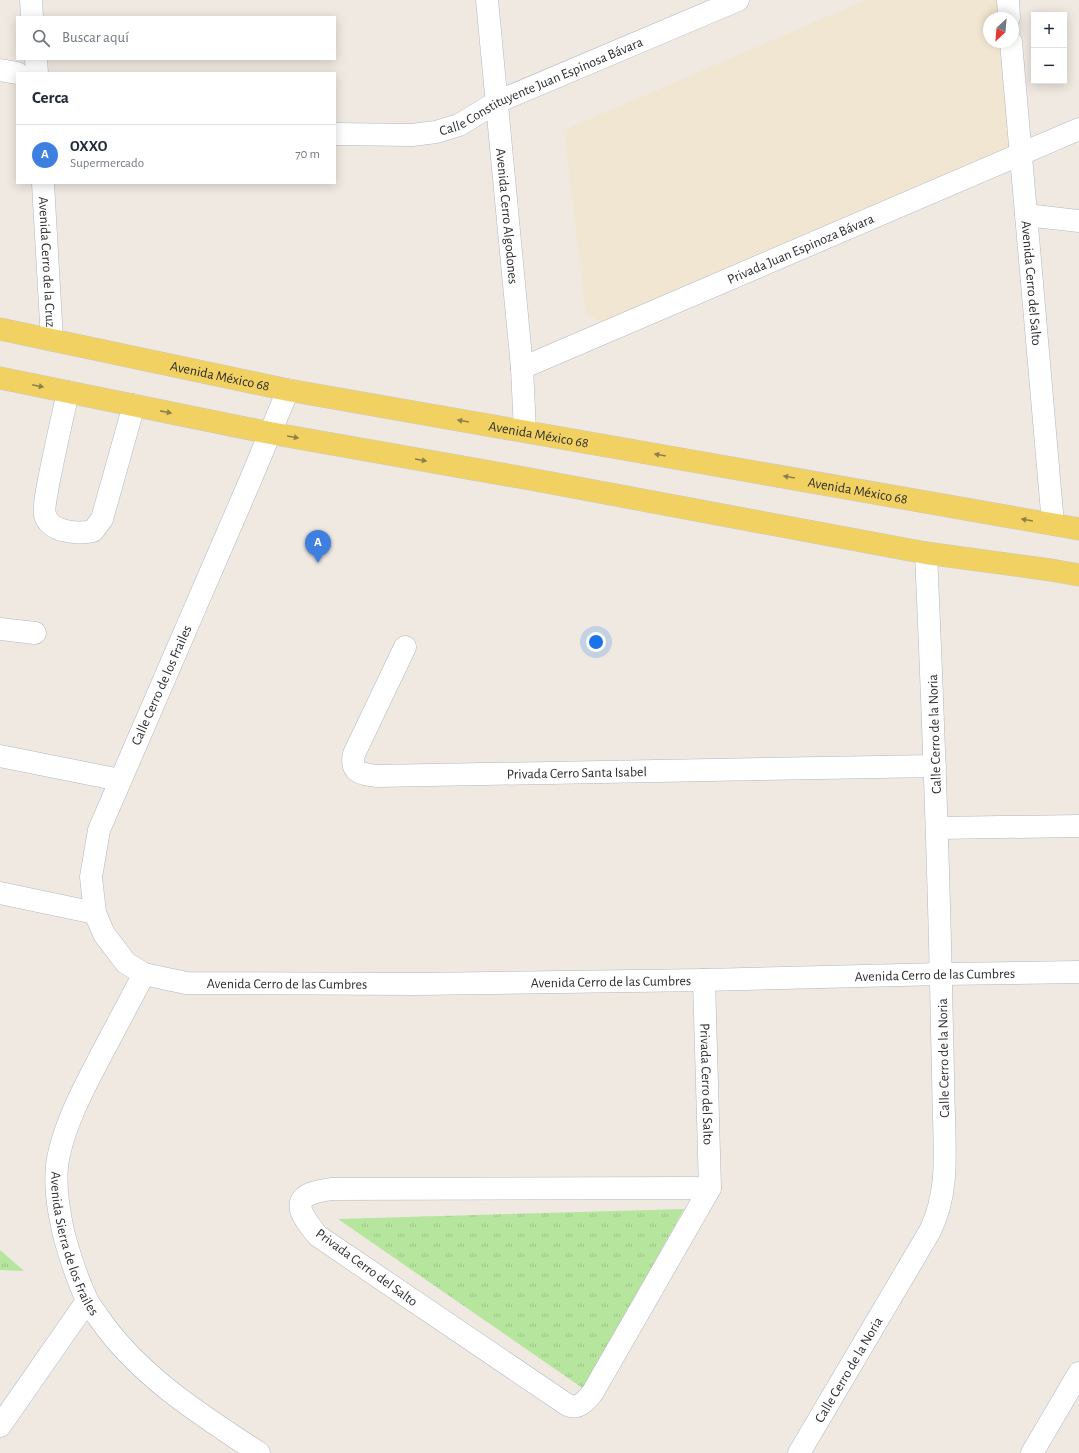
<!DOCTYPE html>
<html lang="es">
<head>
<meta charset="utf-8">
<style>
	body { margin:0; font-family:"Alegreya Sans",sans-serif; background:#f6f6f7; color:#1f2937 }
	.controls { position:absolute; right:12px; top:12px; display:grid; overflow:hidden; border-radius:0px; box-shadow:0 2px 10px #0003 }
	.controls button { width:36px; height:36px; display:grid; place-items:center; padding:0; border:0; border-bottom:1px solid #e0e1e3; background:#fff; color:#1f2937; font:20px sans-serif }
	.compass { position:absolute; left:983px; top:12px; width:36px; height:36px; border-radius:50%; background:#fff; box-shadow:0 2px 10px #0003; rotate:206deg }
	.you { position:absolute; left:596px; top:642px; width:14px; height:14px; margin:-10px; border:3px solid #fff; border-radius:50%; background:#1a73e8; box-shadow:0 0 0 6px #1a73e833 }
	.badge { display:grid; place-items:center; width:26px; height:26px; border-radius:50%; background:#4264fb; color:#fff; font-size:13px; font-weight:700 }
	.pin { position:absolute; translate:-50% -33px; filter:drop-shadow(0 1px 2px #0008) }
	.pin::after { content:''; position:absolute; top:21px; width:14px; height:12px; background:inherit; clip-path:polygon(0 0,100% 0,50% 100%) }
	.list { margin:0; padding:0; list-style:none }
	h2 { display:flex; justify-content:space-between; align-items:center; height:52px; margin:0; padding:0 16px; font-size:17px }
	h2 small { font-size:13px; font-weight:400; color:#747a83 }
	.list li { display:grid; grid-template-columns:26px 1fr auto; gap:12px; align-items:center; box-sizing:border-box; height:60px; padding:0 16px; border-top:1px solid #e0e1e3 }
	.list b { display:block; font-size:15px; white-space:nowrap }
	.list p { margin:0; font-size:13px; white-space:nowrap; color:#747a83 }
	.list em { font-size:13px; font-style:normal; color:#747a83 }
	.icon { flex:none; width:22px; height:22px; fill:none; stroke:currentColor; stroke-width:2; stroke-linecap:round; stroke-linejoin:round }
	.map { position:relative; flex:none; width:1079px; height:1453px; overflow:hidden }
	.search { position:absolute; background:#fff; box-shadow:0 2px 10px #0003; left:16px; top:16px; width:320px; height:44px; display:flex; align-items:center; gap:10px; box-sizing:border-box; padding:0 14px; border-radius:0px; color:#747a83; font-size:15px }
	.panel { position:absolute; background:#fff; box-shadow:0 2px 10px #0003; left:16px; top:72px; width:320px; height:112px; border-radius:0px }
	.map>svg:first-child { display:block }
</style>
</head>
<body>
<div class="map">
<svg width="1079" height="1453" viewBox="0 0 1079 1453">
	<defs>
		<pattern id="park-tufts" width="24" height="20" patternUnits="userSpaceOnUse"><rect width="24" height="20" fill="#b6e59e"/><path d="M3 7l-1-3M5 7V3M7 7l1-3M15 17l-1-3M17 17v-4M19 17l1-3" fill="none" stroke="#9dc588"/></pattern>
	</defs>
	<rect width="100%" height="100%" fill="#efe9e1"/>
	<path fill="#f0e6d1" d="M866,0H1002L1003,18H989V42H1005L1013,145L603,322L586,315L564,130Z"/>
	<path fill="url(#park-tufts)" d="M684,1209L584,1389L338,1219Z
		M0,1250L24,1271L0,1270Z"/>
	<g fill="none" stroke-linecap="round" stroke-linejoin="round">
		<defs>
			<g id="minor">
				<path d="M31,0L32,17"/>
				<path id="s1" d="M487,0L522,368L525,431"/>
				<path d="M1008,0L1009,18"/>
				<path id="s2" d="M1011,42L1053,524"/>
				<path d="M36,59L37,73"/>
				<path d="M0,70L17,73"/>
				<path id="s3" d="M335,134L412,135L436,132L459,125L497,102L738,0"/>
				<path id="s4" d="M43,183L52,340"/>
				<path d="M1026,215L1079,221"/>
				<path id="s5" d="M522,368L1079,129"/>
				<path id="s6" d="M288,390L250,481L99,830L91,877L95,913L104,934L126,963L144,974L186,983L417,984L704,980L941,974L1079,972"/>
				<path d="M68,392C61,423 54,454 48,485C47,492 43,509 45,515C50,533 79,534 93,531L102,519L134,405"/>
				<path d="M0,629L35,633"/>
				<path id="s7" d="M405,647L354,754C350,773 361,774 377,776L935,766"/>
				<path d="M0,756L120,780"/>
				<path d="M937,828L1079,826"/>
				<path d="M0,893L95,913"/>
				<path id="s8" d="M144,974C129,1002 115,1029 100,1057C84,1088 67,1119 59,1154C53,1180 58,1209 64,1235C70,1257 77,1279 87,1300C90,1306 95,1312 99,1318C139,1376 201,1415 259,1453"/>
				<path id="s9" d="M704,980L710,1188"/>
				<path d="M691,1188H710L593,1392C586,1401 578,1411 566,1404L318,1236C310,1226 288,1203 310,1194C317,1191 325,1190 332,1189Z"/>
				<path d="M0,1426L87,1301"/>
				<path id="s10" d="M799,1453L930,1231C948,1194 945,1158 944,1117C943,1089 943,1060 942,1032C939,872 933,712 926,553"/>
				<path d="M1032,1453L1079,1373"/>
			</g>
			<g id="major">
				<path id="s11" d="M0,329L288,390L1079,529"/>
				<path d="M0,378L270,433L530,479L926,553L1051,570L1079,575"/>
			</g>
		</defs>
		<use href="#minor" stroke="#b4b7c1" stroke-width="23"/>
		<use href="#major" stroke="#c9c9c9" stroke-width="23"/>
		<use href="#minor" stroke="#fff" stroke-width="22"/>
		<use href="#major" stroke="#f2d163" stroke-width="22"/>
	</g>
	<defs><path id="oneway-solid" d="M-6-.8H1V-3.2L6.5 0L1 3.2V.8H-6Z"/></defs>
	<g fill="#908048">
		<use href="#oneway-solid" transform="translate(38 386) rotate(12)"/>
		<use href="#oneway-solid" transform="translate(166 412) rotate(11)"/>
		<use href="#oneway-solid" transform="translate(463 421) rotate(-170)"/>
		<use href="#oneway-solid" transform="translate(293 437) rotate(10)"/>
		<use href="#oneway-solid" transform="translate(660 455) rotate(-170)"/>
		<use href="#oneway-solid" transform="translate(421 460) rotate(10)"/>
		<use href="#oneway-solid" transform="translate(789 477) rotate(-170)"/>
		<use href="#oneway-solid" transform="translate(1027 520) rotate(-170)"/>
	</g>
	<g text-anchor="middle" stroke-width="4" stroke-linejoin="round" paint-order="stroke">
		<g font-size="14" fill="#2e2e2e" stroke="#fff">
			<text dy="5" stroke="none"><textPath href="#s3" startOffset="216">Calle Constituyente Juan Espinosa Bávara</textPath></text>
			<text dy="5" stroke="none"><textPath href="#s1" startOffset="217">Avenida Cerro Algodones</textPath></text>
			<text dy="5" stroke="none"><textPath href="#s5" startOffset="303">Privada Juan Espinoza Bávara</textPath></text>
			<text dy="5" stroke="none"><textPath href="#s4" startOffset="79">Avenida Cerro de la Cruz</textPath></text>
			<text dy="5" stroke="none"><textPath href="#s2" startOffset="242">Avenida Cerro del Salto</textPath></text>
			<text dy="5" stroke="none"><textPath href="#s11" startOffset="225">Avenida México 68</textPath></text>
			<text dy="5" stroke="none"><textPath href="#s11" startOffset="549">Avenida México 68</textPath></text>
			<text dy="5" stroke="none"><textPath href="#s11" startOffset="873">Avenida México 68</textPath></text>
			<text transform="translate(161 685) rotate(-66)" y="5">Calle Cerro de los Frailes</text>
			<text transform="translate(934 734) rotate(-92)" y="5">Calle Cerro de la Noria</text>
			<text dy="5" stroke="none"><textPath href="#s7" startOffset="357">Privada Cerro Santa Isabel</textPath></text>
			<text dy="5" stroke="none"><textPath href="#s6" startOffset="1435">Avenida Cerro de las Cumbres</textPath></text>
			<text dy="5" stroke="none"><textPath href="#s6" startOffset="1111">Avenida Cerro de las Cumbres</textPath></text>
			<text dy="5" stroke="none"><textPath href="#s6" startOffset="787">Avenida Cerro de las Cumbres</textPath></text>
			<text transform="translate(943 1058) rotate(-91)" y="5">Calle Cerro de la Noria</text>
			<text dy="5" stroke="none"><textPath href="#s9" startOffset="104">Privada Cerro del Salto</textPath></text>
			<text dy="5" stroke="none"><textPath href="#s8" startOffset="292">Avenida Sierra de los Frailes</textPath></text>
			<text transform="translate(367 1267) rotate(36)" y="5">Privada Cerro del Salto</text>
			<text dy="5" stroke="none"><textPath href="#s10" startOffset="97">Calle Cerro de la Noria</textPath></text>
		</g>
	</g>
</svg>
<div class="controls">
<button>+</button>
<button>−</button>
</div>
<svg class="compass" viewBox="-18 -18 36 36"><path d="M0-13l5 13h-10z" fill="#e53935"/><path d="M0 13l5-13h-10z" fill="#747a83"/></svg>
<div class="you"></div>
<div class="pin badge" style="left:318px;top:563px;background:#3f7fe0">A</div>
<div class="search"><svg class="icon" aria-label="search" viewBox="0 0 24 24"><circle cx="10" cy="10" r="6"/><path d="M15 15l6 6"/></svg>Buscar aquí</div>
<section class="panel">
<h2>Cerca<small></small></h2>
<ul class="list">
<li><span class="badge" style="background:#3f7fe0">A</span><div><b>OXXO</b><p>Supermercado</p></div><em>70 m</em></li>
</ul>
</section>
</div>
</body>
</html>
